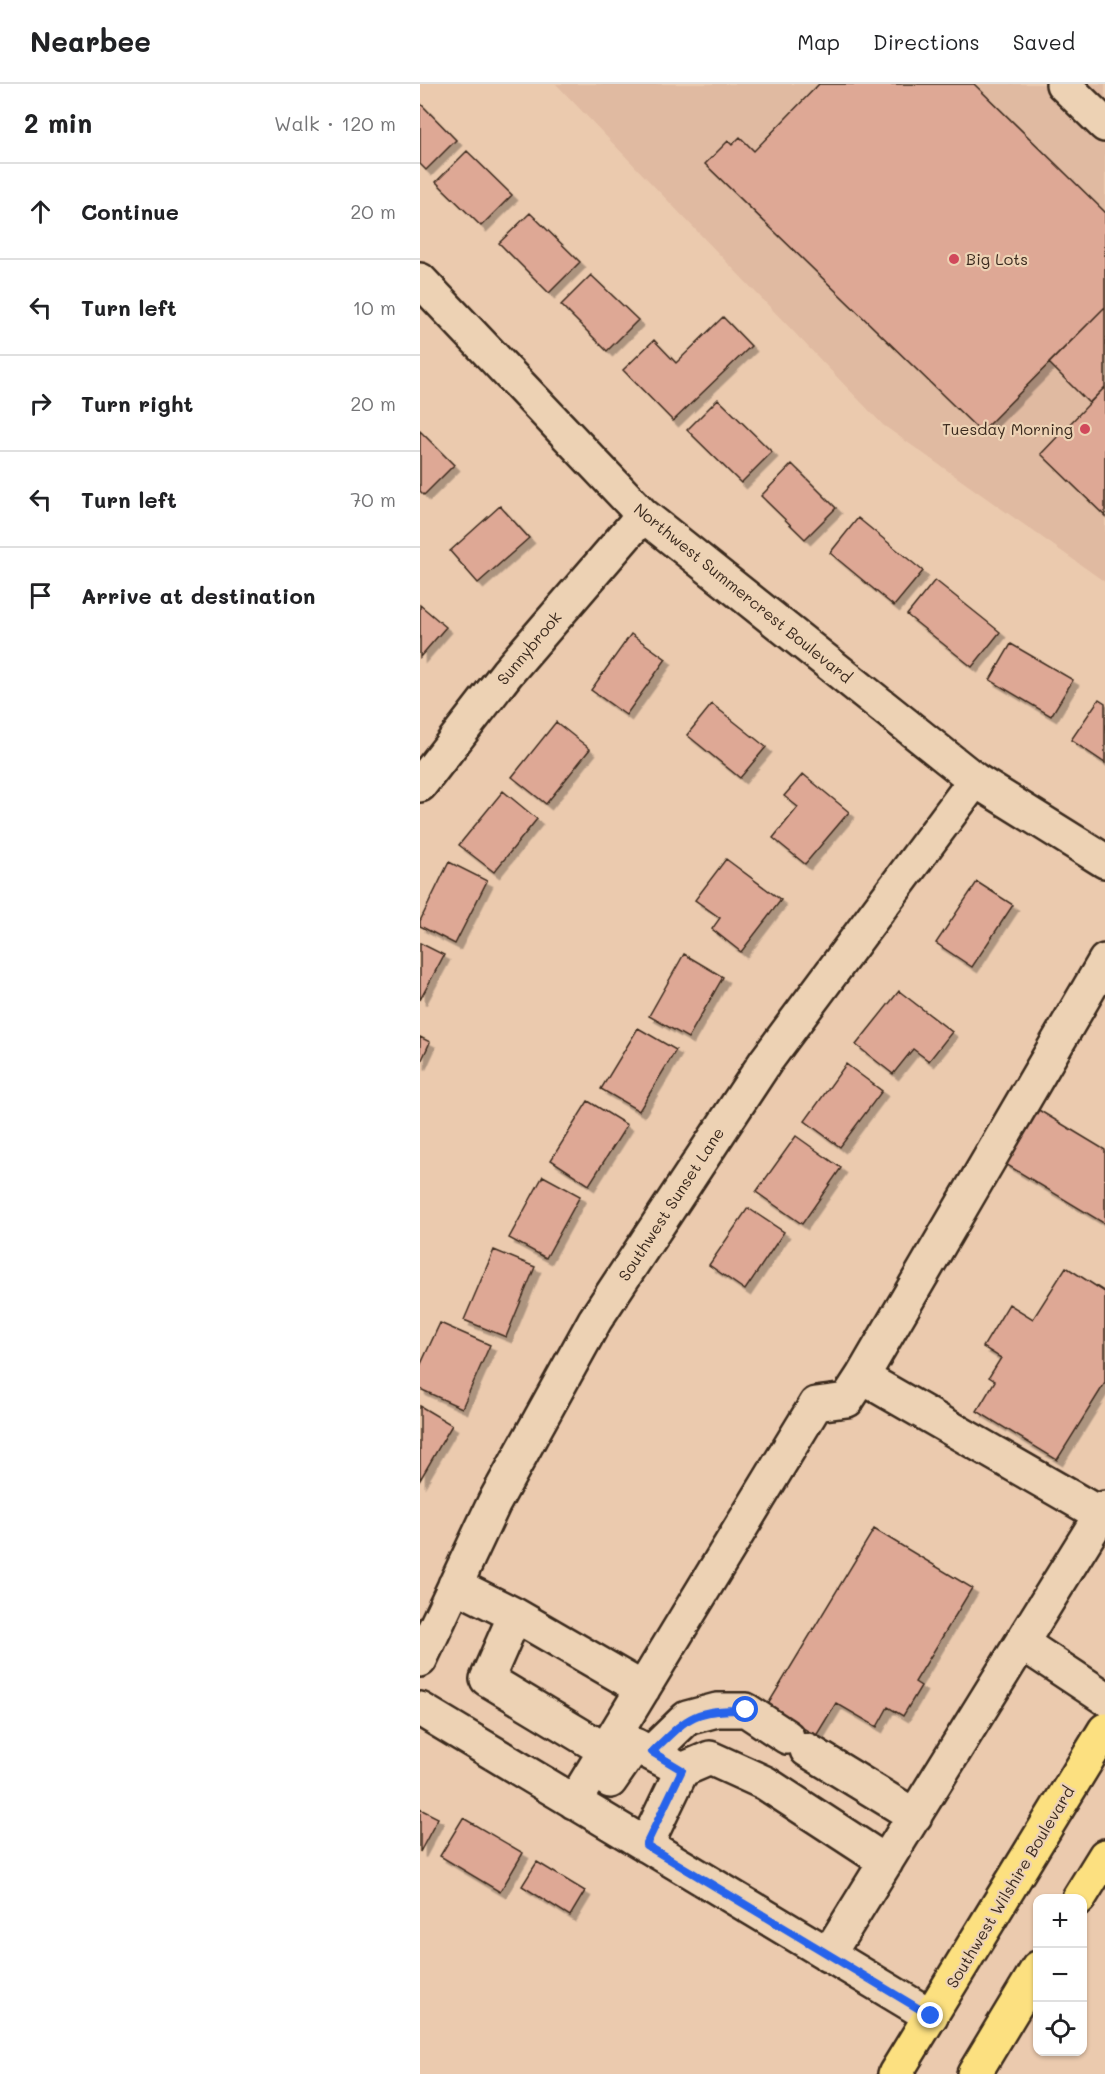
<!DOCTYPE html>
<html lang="en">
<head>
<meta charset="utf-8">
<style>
	body { margin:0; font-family:Mali,sans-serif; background:#f6f6f6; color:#202124 }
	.controls { position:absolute; right:18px; bottom:18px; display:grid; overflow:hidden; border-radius:12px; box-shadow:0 2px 4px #0004 }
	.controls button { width:54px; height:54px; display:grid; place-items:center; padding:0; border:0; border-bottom:2px solid #e0e0e0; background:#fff; color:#202124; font:30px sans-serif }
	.stop { position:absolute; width:18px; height:18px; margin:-14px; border:4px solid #2563eb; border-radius:50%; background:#fff }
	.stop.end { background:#2563eb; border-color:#fff; box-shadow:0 2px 6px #0008 }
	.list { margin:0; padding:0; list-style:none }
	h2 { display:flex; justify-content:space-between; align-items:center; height:78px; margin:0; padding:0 24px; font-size:26px }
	h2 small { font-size:20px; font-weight:400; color:#757577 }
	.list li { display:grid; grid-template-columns:39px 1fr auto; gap:18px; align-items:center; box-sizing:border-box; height:96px; padding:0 24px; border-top:2px solid #e0e0e0 }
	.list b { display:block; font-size:22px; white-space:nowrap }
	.list em { font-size:20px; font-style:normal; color:#757577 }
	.icon { flex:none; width:33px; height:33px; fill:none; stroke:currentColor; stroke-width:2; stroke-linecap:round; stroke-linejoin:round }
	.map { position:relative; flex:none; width:685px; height:1990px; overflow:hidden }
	header { display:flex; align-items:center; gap:36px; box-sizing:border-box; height:84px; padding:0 30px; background:#fff; border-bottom:2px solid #e0e0e0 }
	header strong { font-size:28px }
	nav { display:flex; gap:33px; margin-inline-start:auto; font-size:21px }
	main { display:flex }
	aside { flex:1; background:#fff }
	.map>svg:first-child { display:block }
</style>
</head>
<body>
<header>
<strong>Nearbee</strong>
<nav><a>Map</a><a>Directions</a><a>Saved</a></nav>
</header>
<main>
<aside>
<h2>2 min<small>Walk · 120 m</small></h2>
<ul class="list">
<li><svg class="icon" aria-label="ahead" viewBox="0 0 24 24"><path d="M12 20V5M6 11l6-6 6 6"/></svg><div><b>Continue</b></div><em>20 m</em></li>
<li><svg class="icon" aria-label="left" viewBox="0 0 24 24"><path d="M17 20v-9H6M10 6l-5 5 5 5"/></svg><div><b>Turn left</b></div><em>10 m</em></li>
<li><svg class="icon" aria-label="right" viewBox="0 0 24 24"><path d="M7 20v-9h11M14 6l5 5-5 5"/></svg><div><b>Turn right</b></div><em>20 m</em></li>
<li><svg class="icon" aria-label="left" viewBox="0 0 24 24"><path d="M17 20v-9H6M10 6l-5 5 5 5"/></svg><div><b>Turn left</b></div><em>70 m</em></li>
<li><svg class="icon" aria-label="arrive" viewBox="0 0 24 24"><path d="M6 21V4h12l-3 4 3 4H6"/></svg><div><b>Arrive at destination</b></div></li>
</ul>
</aside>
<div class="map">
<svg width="685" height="1990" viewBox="0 0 685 1990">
	<defs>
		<filter id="shadow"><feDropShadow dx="5.5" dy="5.5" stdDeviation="0" flood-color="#0004"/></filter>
	</defs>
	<rect width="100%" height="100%" fill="#ebcaae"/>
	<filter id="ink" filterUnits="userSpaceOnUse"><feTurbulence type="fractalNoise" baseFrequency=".0167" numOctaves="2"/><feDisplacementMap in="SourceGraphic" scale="12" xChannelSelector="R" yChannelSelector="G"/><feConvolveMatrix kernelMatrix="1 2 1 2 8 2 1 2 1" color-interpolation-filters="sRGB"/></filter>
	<g filter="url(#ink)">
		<path fill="#e0baa1" d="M136,0H685V498L463,341Z"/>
		<path fill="#dea895" stroke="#3b2a1e" stroke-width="1.5" filter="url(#shadow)" d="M399,0H554L685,128V223L561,348L285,80L308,57L312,61L320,53L334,67Z
			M0,19L36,56L6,86L0,80Z
			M47,67L92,111L61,142L16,98Z
			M110,129L160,178L129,209L79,159Z
			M171,191L218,236L187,267L141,221Z
			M685,223V303L669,319L629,279Z
			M303,233L331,262L253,337L203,286L234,256L256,279Z
			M685,303V432L621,370Z
			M298,315L352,368L321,399L267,346Z
			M0,347L34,381L4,411L0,407Z
			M372,380L416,424L385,455L341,412Z
			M80,422L109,454L58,499L30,467Z
			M438,434L503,487L474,522L410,469Z
			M515,496L580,548L552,583L487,531Z
			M0,521L26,543L0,573Z
			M211,550L246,575L206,631L171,606Z
			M591,560L653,596L631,632L570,596Z
			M679,615L685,619V679L651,656Z
			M292,620L346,663L320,694L267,651Z
			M136,638L170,665L126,720L92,693Z
			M383,690L429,728L385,780L353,754L378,723L364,712Z
			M83,707L117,735L74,788L39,761Z
			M306,775L361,816L321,868L292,845L300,834L275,816Z
			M29,778L67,797L35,860L0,842V837Z
			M557,798L593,821L552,883L516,859Z
			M0,859L24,871L0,916Z
			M264,870L303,893L268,954L229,932Z
			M479,907L532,948L509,977L493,965L473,990L436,961Z
			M218,944L256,966L219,1027L181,1005Z
			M0,953L10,958L0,980Z
			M426,980L462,1007L420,1063L385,1037Z
			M168,1017L207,1041L169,1101L131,1076Z
			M617,1025L685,1066V1140L584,1079Z
			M376,1052L421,1084L382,1140L336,1108Z
			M123,1092L160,1112L126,1174L89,1154Z
			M328,1124L364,1148L325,1206L289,1181Z
			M74,1166L115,1183L86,1253L44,1236Z
			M646,1183L685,1208V1299L637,1376L557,1327L575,1297L569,1293L581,1274L563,1263L589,1220L613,1235Z
			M20,1239L70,1261L42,1324L0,1305V1282Z
			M0,1322L32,1341L0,1396Z
			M454,1445L552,1504L495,1598L501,1602L483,1632L468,1623L457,1643L416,1619L396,1652L347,1622Z
			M0,1725L18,1734L0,1768Z
			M43,1734L103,1769L80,1808L20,1772Z
			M117,1778L165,1807L150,1832L102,1802Z"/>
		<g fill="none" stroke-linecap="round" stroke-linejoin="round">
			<defs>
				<path id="minor" d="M643,0L685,41
					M0,196L223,431L555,696L685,777
					M0,701L87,589L223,431
					M442,1293L685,1433
					M35,1501L95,1531L223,1605
					M95,1531L67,1595L185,1666
					M602,1559L685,1614
					M0,1576L74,1419L175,1236L346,977L555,696
					M0,1625L511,1932
					M387,1666L495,1732
					M232,1668L267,1634L297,1626H326L367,1653
					M262,1686L290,1674L345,1699L466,1778
					M190,1697L215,1661L262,1686L226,1761
					M154,1718L396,1320L427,1316L442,1293L685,877
					M408,1871L685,1424"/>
				<path id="major" d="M659,1814L685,1772
					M475,1990L685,1646
					M554,1990L618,1884"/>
			</defs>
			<use href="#minor" stroke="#3b2a1e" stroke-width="38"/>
			<use href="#major" stroke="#3b2a1e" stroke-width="38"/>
			<use href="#minor" stroke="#edd2b4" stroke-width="33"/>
			<use href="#major" stroke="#fce080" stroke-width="33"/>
		</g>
	</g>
	<g fill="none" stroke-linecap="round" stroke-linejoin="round" filter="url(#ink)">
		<path stroke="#2563eb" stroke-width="8" d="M326,1626C272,1626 269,1632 232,1668L262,1686L226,1761L511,1932"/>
	</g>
	<g fill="#d1495b" stroke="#edd2b4" stroke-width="2">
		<circle cx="534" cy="175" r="6"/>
		<circle cx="665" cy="345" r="6"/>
	</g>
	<g text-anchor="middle" stroke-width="4.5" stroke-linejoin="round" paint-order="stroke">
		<g font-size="16" fill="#3b2a1e" stroke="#edd2b4" text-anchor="start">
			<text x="546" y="181">Big Lots</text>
			<text x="653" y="351" text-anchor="end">Tuesday Morning</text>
		</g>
		<g font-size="16" fill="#3b2a1e" stroke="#edd2b4">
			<text transform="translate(323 509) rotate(39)" y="6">Northwest Summercrest Boulevard</text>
			<text transform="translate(109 564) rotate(-50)" y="6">Sunnybrook</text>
			<text transform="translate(251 1120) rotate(-57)" y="6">Southwest Sunset Lane</text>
			<text transform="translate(590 1803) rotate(-59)" y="6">Southwest Wilshire Boulevard</text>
		</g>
	</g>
</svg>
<div class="controls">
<button>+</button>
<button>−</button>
<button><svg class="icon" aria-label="locate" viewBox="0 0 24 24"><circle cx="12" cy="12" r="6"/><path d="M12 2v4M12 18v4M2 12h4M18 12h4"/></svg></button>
</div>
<div class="stop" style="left:326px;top:1626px"></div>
<div class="stop end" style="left:511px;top:1932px"></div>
</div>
</main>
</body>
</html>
